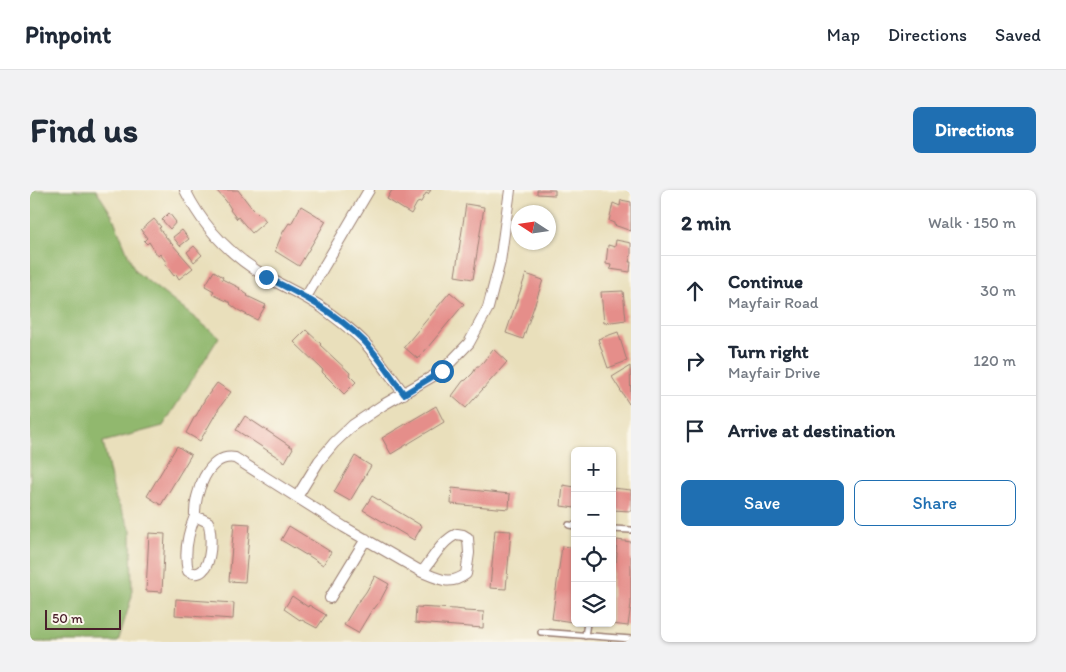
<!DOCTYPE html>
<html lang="en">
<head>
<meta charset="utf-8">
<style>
	body { margin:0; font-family:Itim,sans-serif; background:#f2f2f3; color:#1f2937 }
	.controls { position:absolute; right:15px; bottom:15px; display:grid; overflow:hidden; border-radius:8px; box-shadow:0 1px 4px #0004 }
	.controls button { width:45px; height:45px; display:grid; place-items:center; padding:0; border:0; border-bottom:1px solid #e0e1e3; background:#fff; color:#1f2937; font:25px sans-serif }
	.compass { position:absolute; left:481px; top:15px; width:45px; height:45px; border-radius:50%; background:#fff; box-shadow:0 1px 4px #0004; rotate:282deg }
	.scale { position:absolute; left:15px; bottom:12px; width:76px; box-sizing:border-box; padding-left:5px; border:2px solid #4a1f2b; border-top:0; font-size:14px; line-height:18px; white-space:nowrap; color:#4a1f2b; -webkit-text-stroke:4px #fbf7ec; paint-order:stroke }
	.stop { position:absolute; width:15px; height:15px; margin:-11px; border:4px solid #1f6fb2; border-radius:50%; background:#fff }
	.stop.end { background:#1f6fb2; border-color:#fff; box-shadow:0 1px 5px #0008 }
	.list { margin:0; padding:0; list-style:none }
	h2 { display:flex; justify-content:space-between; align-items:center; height:65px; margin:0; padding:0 20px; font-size:21px }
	h2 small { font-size:16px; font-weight:400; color:#747a83 }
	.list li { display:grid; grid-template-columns:32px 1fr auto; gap:15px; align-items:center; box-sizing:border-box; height:70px; padding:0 20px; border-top:1px solid #e0e1e3 }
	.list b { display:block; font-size:19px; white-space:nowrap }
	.list p { margin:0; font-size:16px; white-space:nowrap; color:#747a83 }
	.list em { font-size:16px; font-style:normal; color:#747a83 }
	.actions { display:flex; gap:10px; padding:15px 20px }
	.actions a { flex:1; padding:11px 0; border:1px solid #1f6fb2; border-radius:8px; text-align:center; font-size:18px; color:#1f6fb2 }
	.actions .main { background:#1f6fb2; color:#fff }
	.icon { flex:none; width:28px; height:28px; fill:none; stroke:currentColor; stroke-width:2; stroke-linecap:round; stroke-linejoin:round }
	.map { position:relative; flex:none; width:601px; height:452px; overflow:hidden; border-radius:8px }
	header { display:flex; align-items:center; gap:30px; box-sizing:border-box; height:70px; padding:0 25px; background:#fff; border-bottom:1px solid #e0e1e3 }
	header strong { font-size:24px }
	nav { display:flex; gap:28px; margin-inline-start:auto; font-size:18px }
	.intro { display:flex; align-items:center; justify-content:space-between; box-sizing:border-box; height:120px; padding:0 30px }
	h1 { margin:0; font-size:35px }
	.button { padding:12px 22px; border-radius:8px; background:#1f6fb2; color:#fff; font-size:18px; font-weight:700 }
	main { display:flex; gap:30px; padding:0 30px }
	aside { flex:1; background:#fff; border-radius:8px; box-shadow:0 1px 4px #0004 }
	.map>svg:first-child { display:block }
</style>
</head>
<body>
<header>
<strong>Pinpoint</strong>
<nav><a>Map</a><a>Directions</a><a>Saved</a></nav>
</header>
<div class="intro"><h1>Find us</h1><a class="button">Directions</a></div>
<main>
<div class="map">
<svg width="601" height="452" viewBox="0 0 601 452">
	<rect width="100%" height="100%" fill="#fbf7ec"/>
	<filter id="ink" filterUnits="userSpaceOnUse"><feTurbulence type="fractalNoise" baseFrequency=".02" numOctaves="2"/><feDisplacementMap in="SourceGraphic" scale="10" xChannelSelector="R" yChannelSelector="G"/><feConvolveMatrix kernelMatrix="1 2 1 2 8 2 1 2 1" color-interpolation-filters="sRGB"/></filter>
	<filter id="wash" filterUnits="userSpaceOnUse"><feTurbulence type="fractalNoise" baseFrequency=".0096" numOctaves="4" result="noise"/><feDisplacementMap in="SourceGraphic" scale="20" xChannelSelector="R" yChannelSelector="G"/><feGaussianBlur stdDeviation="1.12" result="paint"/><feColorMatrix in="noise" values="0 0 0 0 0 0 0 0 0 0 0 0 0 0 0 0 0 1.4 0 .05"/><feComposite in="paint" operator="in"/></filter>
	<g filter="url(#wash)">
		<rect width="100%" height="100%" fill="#e9dfbb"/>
		<path fill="#91b86e" stroke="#6e6c4c" d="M0,0H66L82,25L105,81L189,147L133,236L73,252L85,307L101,340L102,406L88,452H0Z"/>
		<g id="blocks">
			<path fill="#e58e8a" d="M186,0H208L221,17L228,24L229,23L236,31L222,43L208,27L207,29L200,20L201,19L196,11Z
				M362,0H401L398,4L396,3L391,12L387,13L381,24L357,9Z
				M507,0H525V5L507,4Z
				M591,10L601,12V41L584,35V33L579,31L583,13L590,16Z
				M436,14L454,17L443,89L425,86Z
				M271,16L296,31L269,76L245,61L253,42L259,33L261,34Z
				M139,23L146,32L140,39L132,30Z
				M124,29L131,37L129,38L135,46L163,78L149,89L146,84L144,86L135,74L136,72L130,64L128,66L119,52L117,54L114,51L117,48L111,40Z
				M152,40L159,49L150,56L143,47Z
				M586,50L601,53V65L599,72H601L600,82L580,79L581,75L576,74L578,55L585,57Z
				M164,56L172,65L164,72L157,62Z
				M184,81L193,87L192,89L210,98L209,99L218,105L217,106L236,115L227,130L208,120L200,114L201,113L182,104L184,101L175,96Z
				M496,84L513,90L493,149L476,143Z
				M593,101L596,130L574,133L571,102Z
				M420,102L434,114L388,169L374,157Z
				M276,140L291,154L290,155L320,183L319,185L326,192L314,204L292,182L293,180L264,152Z
				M588,142L597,171L578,178L568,149Z
				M463,159L477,172L436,218L422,206L433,191L436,190L443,183L447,176H450Z
				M600,176L601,212L599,214L582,187Z
				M187,193L201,202L189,218L170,251L156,243L165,226H166L175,209Z
				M406,216L414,232L361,264L352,248Z
				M215,226L263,258L255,272L206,240Z
				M147,256L161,265L131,315L117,306Z
				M325,266L341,276L320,311L304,302Z
				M533,295L545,297V318L531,316Z
				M422,298L480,304L479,319L421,314Z
				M582,298L601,300V321L582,320Z
				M342,306L392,336L384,350L333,320Z
				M204,333L220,334L215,392L199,391Z
				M259,336L301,362L293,375L276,364V365L251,350Z
				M465,340L481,341L476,399L460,398Z
				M119,343L135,344L132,402L116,401Z
				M587,350L601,352V414L598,436L582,434V392L584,372H586L587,363L586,362Z
				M532,356L545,358V410L543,432L522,429Z
				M345,386L359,394L350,411L344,419L343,418L328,443L314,435L329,410H330L336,402Z
				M262,406L278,417L279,415L296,425L287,438L270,429V430L254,419Z
				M146,409L204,413L203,429L145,425Z
				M386,417L425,419L434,420V421L454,422L453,438L385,433Z"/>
		</g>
	</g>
	<g filter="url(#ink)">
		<use href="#blocks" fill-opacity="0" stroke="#9a7f73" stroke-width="1"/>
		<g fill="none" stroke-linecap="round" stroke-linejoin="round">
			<defs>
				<path id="service" d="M539,335L545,336
					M582,339L601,340
					M511,442L601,449
					M555,446L557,433"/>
				<path id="minor" d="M155,0C173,37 201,66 237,87C256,98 276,106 294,119C307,129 323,140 335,153C349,169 361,186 374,204
					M276,107L339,0
					M267,307L289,271L304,253L323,235L353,215L412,181L439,153L458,118L470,72L480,0
					M165,326C164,304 178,263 205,268L314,337L392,382
					M165,326L178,332C183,345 183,394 158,381C154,363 158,343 165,326Z
					M427,344L433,345L438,348L439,363L436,384C420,396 409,389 392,382C403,369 411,351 427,344Z
					M300,408L336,349"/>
			</defs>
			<use href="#service" stroke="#9a7f73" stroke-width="8"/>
			<use href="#minor" stroke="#9a7f73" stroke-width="12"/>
			<use href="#service" stroke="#fff" stroke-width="5"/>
			<use href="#minor" stroke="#fff" stroke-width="10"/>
		</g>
	</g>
	<g fill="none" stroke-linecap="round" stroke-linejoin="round" filter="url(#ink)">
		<path stroke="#1f6fb2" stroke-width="6" d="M236,87C271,104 306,123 334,151C349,167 361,186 374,204L412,181"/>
	</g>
</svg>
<div class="controls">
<button>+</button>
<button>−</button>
<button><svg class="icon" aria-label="locate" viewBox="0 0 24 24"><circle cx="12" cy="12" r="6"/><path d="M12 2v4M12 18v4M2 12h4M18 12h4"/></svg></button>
<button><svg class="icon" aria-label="layers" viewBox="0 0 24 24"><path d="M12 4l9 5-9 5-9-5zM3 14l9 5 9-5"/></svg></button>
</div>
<svg class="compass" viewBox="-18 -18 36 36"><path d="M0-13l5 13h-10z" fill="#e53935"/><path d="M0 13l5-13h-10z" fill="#747a83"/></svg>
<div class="scale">50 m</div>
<div class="stop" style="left:412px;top:181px"></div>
<div class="stop end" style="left:236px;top:87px"></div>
</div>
<aside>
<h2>2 min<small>Walk · 150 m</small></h2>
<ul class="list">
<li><svg class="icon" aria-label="ahead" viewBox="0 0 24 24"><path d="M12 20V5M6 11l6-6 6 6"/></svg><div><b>Continue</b><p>Mayfair Road</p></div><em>30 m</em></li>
<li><svg class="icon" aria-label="right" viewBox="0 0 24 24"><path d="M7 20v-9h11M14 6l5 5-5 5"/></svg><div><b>Turn right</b><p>Mayfair Drive</p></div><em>120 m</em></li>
<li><svg class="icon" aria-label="arrive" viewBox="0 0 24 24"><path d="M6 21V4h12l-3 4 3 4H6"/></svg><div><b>Arrive at destination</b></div></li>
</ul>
<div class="actions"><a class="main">Save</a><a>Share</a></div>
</aside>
</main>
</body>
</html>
